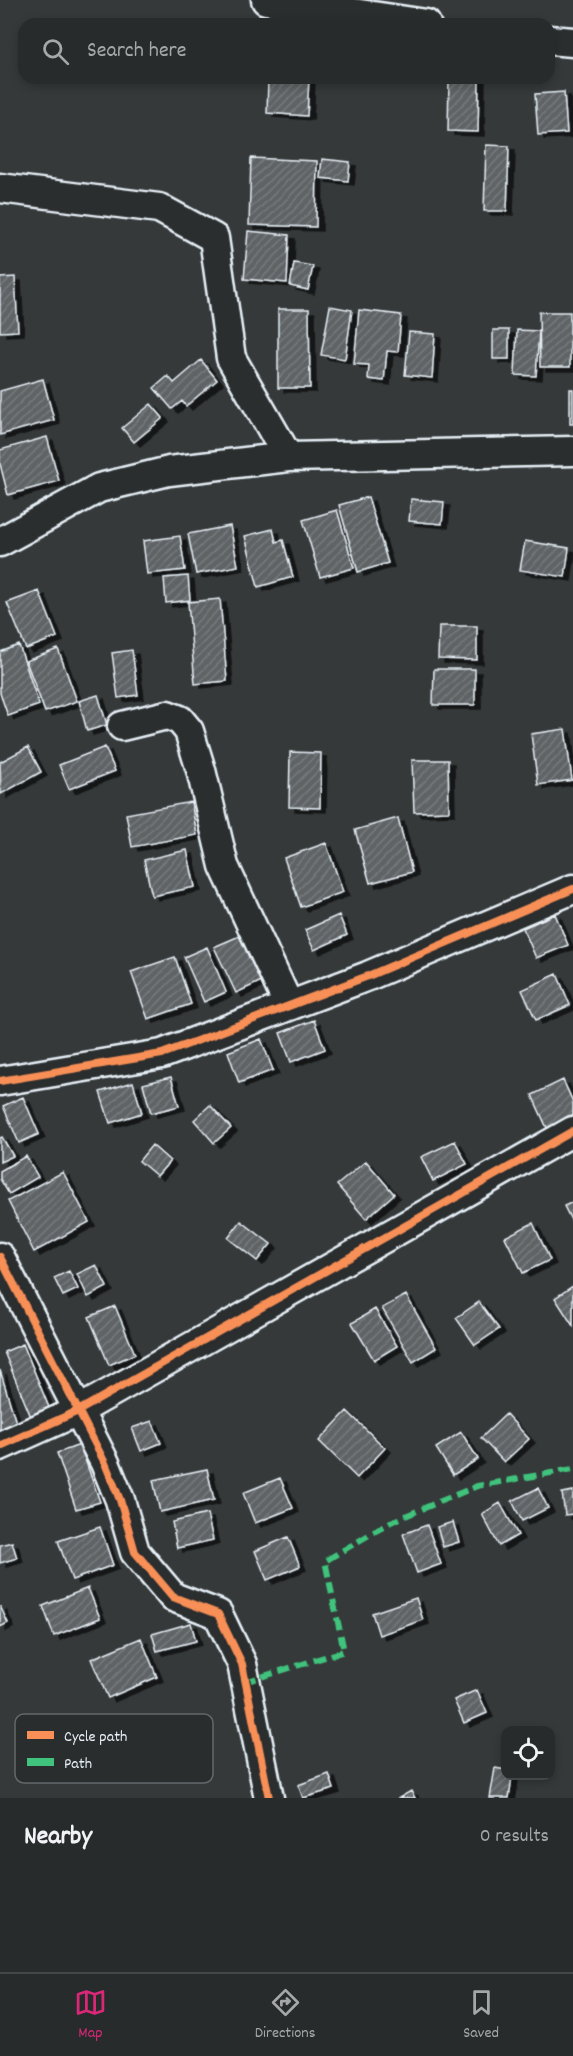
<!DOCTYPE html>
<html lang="en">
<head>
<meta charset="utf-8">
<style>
	body { margin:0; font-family:Dekko,sans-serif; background:#343738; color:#f1f3f6 }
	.controls { position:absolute; right:18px; bottom:18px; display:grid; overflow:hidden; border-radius:12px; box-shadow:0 3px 9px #0003 }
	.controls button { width:54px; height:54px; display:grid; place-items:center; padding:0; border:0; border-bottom:2px solid #444748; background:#282b2c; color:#f1f3f6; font:30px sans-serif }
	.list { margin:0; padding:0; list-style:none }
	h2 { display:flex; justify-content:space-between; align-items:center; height:78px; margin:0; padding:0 24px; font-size:26px }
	h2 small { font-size:20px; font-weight:400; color:#a5a7a9 }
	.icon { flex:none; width:33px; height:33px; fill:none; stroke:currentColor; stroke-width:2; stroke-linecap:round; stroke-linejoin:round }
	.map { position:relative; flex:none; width:573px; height:1798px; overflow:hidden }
	.search { position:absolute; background:#282b2c; box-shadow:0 3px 9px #0003; left:18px; right:18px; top:18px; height:66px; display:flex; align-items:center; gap:15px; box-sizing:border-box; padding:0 21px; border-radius:18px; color:#a5a7a9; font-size:22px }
	.sheet { height:174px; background:#282b2c }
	nav { display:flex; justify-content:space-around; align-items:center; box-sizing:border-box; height:84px; border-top:2px solid #444748; background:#282b2c; font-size:16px; color:#a5a7a9 }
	nav a { display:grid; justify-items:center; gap:3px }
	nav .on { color:#db2777 }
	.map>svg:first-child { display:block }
</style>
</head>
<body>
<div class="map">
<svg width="573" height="1798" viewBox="0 0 573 1798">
	<defs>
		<pattern id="building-hatch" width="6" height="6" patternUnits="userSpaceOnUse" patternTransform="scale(1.5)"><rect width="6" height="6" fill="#5f6365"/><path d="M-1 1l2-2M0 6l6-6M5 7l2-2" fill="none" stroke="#767a7c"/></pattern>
		<filter id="shadow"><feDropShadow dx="6" dy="4" stdDeviation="0" flood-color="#0009"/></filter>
	</defs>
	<rect width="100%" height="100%" fill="#35393a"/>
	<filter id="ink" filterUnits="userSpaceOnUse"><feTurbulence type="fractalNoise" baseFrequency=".0167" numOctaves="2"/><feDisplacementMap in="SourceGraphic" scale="12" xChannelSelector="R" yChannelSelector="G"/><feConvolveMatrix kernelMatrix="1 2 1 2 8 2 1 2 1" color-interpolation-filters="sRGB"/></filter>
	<g filter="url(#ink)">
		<path fill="url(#building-hatch)" stroke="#e8f1f8" stroke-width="1.5" filter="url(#shadow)" d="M268,78H309L307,116L267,113Z
			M449,78H479L478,132L448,131Z
			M564,92L567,133L538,135L535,94Z
			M486,145L509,146L507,211H484Z
			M251,158L317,161L316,227L249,225Z
			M322,159L350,162L348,181L320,178Z
			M248,231L289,235L287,283L244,279Z
			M294,263L313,266L308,290L290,286Z
			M15,277L18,331L0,332V278Z
			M330,306L352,310L345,359L321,355Z
			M278,309H309L310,388H278Z
			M359,310L401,315L398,352L387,351L384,381L368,379L369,365L354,364Z
			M539,312H570V367H540Z
			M493,330H509V359H493Z
			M517,330L539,331L536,376L515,375Z
			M409,332L435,334L432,378L405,375Z
			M201,360L217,380L186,406L182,401L172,409L154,388L168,376L174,383Z
			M43,379L54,420L0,435V391Z
			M570,389H573V424H570Z
			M151,404L163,418L134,442L122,428Z
			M47,437L59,481L8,495L0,464V450Z
			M368,497L388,563L358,572L339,505Z
			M411,499L444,502L442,524L409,521Z
			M337,510L354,568L320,577L303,520Z
			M230,526L238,566L196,574L188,534Z
			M273,529L276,542L283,540L293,577L258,587L245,536Z
			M180,536L185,570L147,574L143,541Z
			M525,541L569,548L565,577L520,570Z
			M188,576L190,600L166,603L164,578Z
			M39,591L57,637L26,649L7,603Z
			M220,599L227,681L195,684L188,602Z
			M439,626H477V660L438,659Z
			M19,645L39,705L8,716L0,693V652Z
			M58,649L77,701L45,712L26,661Z
			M132,650L138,695L118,698L112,653Z
			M434,669H475V705H433Z
			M98,695L107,725L87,731L79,701Z
			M565,729L572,780L538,785L531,734Z
			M28,747L41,772L1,794L0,762Z
			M105,747L115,771L69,789L59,765Z
			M290,752L321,753L320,808L289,807Z
			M412,760H448L449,811L414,812Z
			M191,802L197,835L132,847L126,814Z
			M398,818L412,872L370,883L355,830Z
			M326,843L343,892L301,907L284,858Z
			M187,850L195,887L152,896L144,860Z
			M555,914L568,945L536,958L523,928Z
			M339,915L347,935L314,950L305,930Z
			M244,934L266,979L236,993L214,947Z
			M207,947L226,992L204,1002L184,957Z
			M175,957L191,1004L148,1019L131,972Z
			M557,974L570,1005L536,1020L522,990Z
			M314,1020L325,1049L291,1062L280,1033Z
			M261,1039L273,1070L239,1083L228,1052Z
			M171,1077L179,1106L151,1113L143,1084Z
			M563,1080L573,1102V1116L547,1128L532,1095Z
			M133,1082L142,1113L110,1123L100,1092Z
			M23,1097L39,1134L19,1143L3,1106Z
			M210,1105L231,1128L214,1143L194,1120Z
			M2,1137L13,1156L0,1162V1138Z
			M455,1141L467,1164L433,1181L421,1157Z
			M152,1145L170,1161L157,1176L139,1161Z
			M26,1156L38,1177L9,1194L0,1179V1171Z
			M366,1161L394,1194L366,1219L337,1185Z
			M63,1172L89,1222L34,1252L8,1201Z
			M573,1202V1224L564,1206Z
			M241,1221L271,1244L257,1261L228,1238Z
			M533,1223L550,1260L523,1273L505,1237Z
			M96,1265L107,1287L88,1297L77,1274Z
			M69,1271L78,1289L63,1296L54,1278Z
			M573,1286V1326L555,1298Z
			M406,1295L436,1348L413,1362L382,1308Z
			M479,1302L499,1329L475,1345L456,1318Z
			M115,1306L135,1354L109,1365L89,1317Z
			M375,1309L397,1346L374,1360L352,1323Z
			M23,1344L50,1410L31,1417L4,1352Z
			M0,1370L17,1426L0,1430Z
			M347,1411L385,1448L357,1478L319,1441Z
			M506,1414L529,1439L504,1462L481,1438Z
			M152,1421L161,1443L141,1451L132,1428Z
			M461,1432L478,1459L453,1475L436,1448Z
			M80,1445L100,1502L76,1509L57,1453Z
			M207,1469L214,1500L160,1512L153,1480Z
			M280,1478L293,1508L255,1523L243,1493Z
			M538,1488L548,1508L522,1521L512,1501Z
			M573,1491V1514L565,1515L562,1493Z
			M500,1503L518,1535L499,1546L482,1514Z
			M207,1514L213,1540L177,1548L172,1522Z
			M453,1522L459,1542L443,1547L437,1527Z
			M427,1525L441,1564L417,1573L403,1534Z
			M100,1527L113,1565L72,1580L58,1541Z
			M288,1537L300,1566L267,1580L255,1551Z
			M12,1542L17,1558L0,1563V1545Z
			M88,1588L100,1618L54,1636L43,1606Z
			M416,1598L423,1620L379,1635L372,1613Z
			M0,1606L8,1623L0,1627Z
			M191,1623L196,1641L157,1651L152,1634Z
			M141,1638L157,1677L108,1698L91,1659Z
			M477,1690L487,1713L464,1723L454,1700Z
			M495,1768L506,1770V1776H512L509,1798H490Z
			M329,1774L334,1789L303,1798L298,1785Z
			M411,1791L415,1798H399Z"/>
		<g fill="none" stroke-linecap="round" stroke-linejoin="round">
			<defs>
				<path id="street" d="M266,0L426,24
					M549,40L573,42
					M0,188L159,208L214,238L231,358L288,457
					M0,542L99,488L169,471L288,457L573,451
					M122,726L167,715L180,720L189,731L201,770L224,866L289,1006
					M0,1081L162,1054L368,976L573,889
					M0,1257L105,1463L120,1500L135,1552L173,1597L218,1614L242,1664L269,1798
					M0,1446L78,1411L573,1131"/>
			</defs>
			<use href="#street" stroke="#e8f1f8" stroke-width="33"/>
			<use href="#street" stroke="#2a2d2e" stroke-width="28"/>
			<path stroke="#40c37c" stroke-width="6" stroke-dasharray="12 6" stroke-linecap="butt" d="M245,1682L344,1651L325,1561L391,1522L477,1486L573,1469"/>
			<defs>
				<path id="cycleway" d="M0,1081L162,1054L368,976L573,889
					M0,1257L105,1463L120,1500L135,1552L173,1597L218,1614L242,1664L269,1798
					M0,1446L78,1411L573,1131"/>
			</defs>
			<use href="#cycleway" stroke="#2a2d2e" stroke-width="11"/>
			<use href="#cycleway" stroke="#f78f57" stroke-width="8"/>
		</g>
	</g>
	<rect x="15" y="1714" width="198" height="69" rx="9" fill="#2a2d2e" stroke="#63686b" stroke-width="1.5"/>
	<rect x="27" y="1731" width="27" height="8" fill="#f78f57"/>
	<rect x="27" y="1758" width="27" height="8" fill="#40c37c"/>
	<g font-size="16" fill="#e8f1f8">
		<text x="64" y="1741">Cycle path</text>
		<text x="64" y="1768">Path</text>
	</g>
</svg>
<div class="controls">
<button><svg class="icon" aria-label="locate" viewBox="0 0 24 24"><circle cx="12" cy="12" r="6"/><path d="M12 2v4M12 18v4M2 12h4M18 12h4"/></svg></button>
</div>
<div class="search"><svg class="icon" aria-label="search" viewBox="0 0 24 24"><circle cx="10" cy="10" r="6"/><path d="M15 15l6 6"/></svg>Search here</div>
</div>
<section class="sheet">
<h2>Nearby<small>0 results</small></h2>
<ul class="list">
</ul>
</section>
<nav>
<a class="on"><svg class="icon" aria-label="map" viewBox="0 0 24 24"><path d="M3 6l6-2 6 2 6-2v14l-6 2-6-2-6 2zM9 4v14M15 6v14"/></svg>Map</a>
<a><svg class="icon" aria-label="directions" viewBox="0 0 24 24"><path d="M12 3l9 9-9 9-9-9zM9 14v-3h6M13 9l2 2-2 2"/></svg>Directions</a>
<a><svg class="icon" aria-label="saved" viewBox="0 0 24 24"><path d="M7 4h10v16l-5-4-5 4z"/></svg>Saved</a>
</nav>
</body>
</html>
